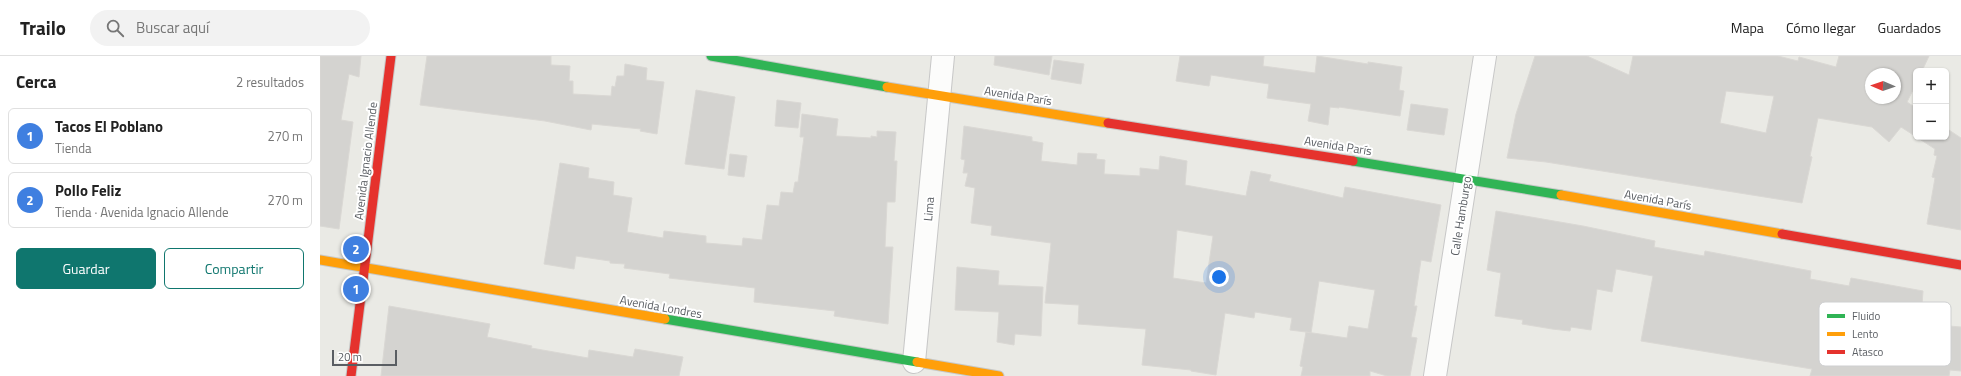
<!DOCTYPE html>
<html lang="es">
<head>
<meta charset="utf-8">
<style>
	body { margin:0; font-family:"Titillium Web",sans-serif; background:#f2f2f2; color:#222 }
	.controls { position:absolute; right:12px; top:12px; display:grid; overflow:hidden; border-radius:6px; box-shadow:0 1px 3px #0004 }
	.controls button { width:36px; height:36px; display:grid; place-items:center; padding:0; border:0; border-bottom:1px solid #e0e0e0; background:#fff; color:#222; font:20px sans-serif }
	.compass { position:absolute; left:1545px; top:12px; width:36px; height:36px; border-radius:50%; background:#fff; box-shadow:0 1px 3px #0004; rotate:272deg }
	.scale { position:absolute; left:12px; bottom:10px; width:65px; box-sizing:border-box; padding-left:4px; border:2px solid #5a5e63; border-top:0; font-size:11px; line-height:14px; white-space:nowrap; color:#5a5e63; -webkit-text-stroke:3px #fff; paint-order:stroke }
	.you { position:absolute; left:899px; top:221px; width:14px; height:14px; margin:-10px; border:3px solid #fff; border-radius:50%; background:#1a73e8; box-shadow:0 0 0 6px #1a73e833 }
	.badge { display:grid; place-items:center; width:26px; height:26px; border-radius:50%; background:#0f766e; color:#fff; font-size:13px; font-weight:700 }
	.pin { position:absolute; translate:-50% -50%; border:2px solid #fff; box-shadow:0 1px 4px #0006 }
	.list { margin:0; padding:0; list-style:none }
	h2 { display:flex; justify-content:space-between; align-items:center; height:52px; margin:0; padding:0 16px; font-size:17px }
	h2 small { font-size:13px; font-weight:400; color:#767676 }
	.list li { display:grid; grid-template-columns:26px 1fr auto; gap:12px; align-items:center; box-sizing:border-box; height:56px; margin:0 8px 8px; padding:0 8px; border:1px solid #e0e0e0; border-radius:6px }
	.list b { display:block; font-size:15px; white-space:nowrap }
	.list p { margin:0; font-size:13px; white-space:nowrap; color:#767676 }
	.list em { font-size:13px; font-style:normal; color:#767676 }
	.actions { display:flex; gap:8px; padding:12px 16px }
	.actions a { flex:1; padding:9px 0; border:1px solid #0f766e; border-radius:6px; text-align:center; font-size:14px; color:#0f766e }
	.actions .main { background:#0f766e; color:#fff }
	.icon { flex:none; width:22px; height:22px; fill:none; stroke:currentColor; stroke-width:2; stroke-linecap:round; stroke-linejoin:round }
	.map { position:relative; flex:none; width:1641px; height:320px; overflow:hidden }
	header { display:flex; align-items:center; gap:24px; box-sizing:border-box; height:56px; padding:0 20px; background:#fff; border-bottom:1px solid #e0e0e0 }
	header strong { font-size:19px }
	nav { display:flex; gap:22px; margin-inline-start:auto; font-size:14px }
	.search { width:280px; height:36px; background:#f2f2f2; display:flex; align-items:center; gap:10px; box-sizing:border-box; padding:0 14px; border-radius:22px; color:#767676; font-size:15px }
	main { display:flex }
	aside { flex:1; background:#fff }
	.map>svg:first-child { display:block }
</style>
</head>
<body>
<header>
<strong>Trailo</strong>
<div class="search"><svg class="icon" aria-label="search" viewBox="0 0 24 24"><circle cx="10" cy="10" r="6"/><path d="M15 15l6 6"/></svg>Buscar aquí</div>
<nav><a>Mapa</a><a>Cómo llegar</a><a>Guardados</a></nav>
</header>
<main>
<aside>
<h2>Cerca<small>2 resultados</small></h2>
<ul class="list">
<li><span class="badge" style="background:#3f7fe0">1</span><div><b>Tacos El Poblano</b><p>Tienda</p></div><em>270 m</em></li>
<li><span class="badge" style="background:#3f7fe0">2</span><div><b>Pollo Feliz</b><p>Tienda · Avenida Ignacio Allende</p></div><em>270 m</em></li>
</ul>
<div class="actions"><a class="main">Guardar</a><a>Compartir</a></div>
</aside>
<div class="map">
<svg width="1641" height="320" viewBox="0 0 1641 320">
	<rect width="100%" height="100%" fill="#eaeae5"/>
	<path fill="#d4d3d0" stroke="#dad8d4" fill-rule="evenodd" d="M0,0H41L39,21L29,18L21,64L33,66L19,173L0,170Z
		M107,0H231V9L250,10L249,25H253V38L291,40L292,30L295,31L297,20H304L305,8L327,12L326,24L344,26L337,78L320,75L321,73L272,68L271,74L225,65L100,49Z
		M675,0H732L729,19L674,9Z
		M860,0H944L943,10L995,17L997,0L1048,8V6L1082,11L1079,34L1084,35L1080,60L1019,51V52L1010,51L1008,69L988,65L991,48L947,42L949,28L891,19L889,30L856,25Z
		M1215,0H1267L1309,19L1313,0H1458L1478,5L1479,1L1516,11L1519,0H1609L1602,15H1596V28L1587,46L1596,52V81H1626V72L1641,82V174L1607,168L1615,122L1612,121L1617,100L1614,99L1615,93L1581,71L1569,86L1552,71L1498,62L1490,100L1492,101L1482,147L1226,106L1187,102L1196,58ZM1551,18H1575V42H1551ZM1406,35L1454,40L1446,77L1400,67Z
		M734,4L764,8L761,28L731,23Z
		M376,34L415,41L404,113L365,108Z
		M457,44L481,47L478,72L455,70Z
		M1091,48L1128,53L1124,79L1087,74Z
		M482,58L518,63L516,80L551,82V80L557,81V75L576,76L574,105H577L575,146H567L565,191H573L568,268L514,260L515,255L434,246L435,232L349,222L350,218L304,212L305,208L290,207V205L256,200L254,213L224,208L240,107L269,112L268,122L294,126L293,139L312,142L307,176L343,182L344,175L386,180V187L422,190L423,182L442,184L447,149L459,150L461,136L473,137L475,126H478L484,81H480Z
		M644,70L712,81V85L723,87L721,105L757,109L758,97L777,98L776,103L785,104L784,118L820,120V112L839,114L840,100L867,105L865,129L926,140L931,115L951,119L949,125L1023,142L1025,131L1121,149L1111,206L1101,204L1094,250H1097L1091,281L1097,282L1090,320H1067L1050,315V320H981L983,311L980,310L986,276L970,274L972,262L935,256L934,262L905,257L896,319L871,315V314L822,309L826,273L758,268L759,249L725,247L731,187L671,179L672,170L651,167L655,132L645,130L648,117H643L645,104L641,103ZM857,174L893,180L886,227L853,222ZM999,225L1055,234L1048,273L1029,270L1027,282L986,276L991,277Z
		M410,98L427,100L424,121L408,119Z
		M1176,155L1263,170L1335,185L1334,191L1384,200L1385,195L1491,215L1490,223L1529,230L1531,222L1603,235L1601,263L1550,260L1544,295L1614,298L1617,269L1641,271V315L1630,314L1629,320H1490L1492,313L1321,285L1333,220L1296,213L1292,236L1277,233L1271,274L1251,271L1250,275L1232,273L1202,268L1203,264L1175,260L1181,217L1167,214Z
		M637,211L679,215L678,229L723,231L721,280L695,278L694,289L677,286L679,256L635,254Z
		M69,250L170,268L167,281L212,290L211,292L268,302L269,294L313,301L315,293L363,301L359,320H61Z"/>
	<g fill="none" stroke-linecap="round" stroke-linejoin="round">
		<defs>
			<path id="street" d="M594,306L623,0
				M1115,320L1165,0"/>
			<path id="fast" d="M391,0L567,31
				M1033,105L1241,139
				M345,263L597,306"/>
			<path id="slow" d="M567,31L788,67
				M1241,139L1462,178
				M0,204L345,263
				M597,306L679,320"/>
			<path id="jam" d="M788,67L1033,105
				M1462,178L1641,209
				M31,320L71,0"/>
		</defs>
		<use href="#street" stroke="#c7c7c7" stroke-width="24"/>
		<use href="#fast" stroke="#c7c8c7" stroke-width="11"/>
		<use href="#slow" stroke="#c7c8c7" stroke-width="11"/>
		<use href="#jam" stroke="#c7c8c7" stroke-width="11"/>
		<use href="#street" stroke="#fcfcfb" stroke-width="22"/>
		<use href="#fast" stroke="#30b455" stroke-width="9"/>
		<use href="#slow" stroke="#ff9f0a" stroke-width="9"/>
		<use href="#jam" stroke="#e5322d" stroke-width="9"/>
	</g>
	<g text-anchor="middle" stroke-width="4" stroke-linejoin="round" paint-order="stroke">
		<g font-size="12" fill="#5a5e63" stroke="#fff">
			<text transform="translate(698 40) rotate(9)" y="4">Avenida París</text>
			<text transform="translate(1018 90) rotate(9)" y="4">Avenida París</text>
			<text transform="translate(46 105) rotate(-83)" y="4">Avenida Ignacio Allende</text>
			<text transform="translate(1338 144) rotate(10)" y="4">Avenida París</text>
			<text transform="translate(609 153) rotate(-85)" y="4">Lima</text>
			<text transform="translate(1141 160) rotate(-81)" y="4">Calle Hamburgo</text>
			<text transform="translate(341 251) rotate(10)" y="4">Avenida Londres</text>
		</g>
	</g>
	<rect x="1499" y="246" width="132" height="64" rx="6" fill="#fff" stroke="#cecfd0" stroke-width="1"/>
	<rect x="1507" y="258" width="18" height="4" fill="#30b455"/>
	<rect x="1507" y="276" width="18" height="4" fill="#ff9f0a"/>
	<rect x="1507" y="294" width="18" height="4" fill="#e5322d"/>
	<g font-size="11" fill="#5a5e63">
		<text x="1532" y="264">Fluido</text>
		<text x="1532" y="282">Lento</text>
		<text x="1532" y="300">Atasco</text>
	</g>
</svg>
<div class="controls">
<button>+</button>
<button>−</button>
</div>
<svg class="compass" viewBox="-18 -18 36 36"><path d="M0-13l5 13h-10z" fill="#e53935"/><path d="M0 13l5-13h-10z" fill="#767676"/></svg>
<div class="scale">20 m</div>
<div class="you"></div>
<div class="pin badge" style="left:36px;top:233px;background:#3f7fe0">1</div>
<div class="pin badge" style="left:36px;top:193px;background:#3f7fe0">2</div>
</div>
</main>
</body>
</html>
